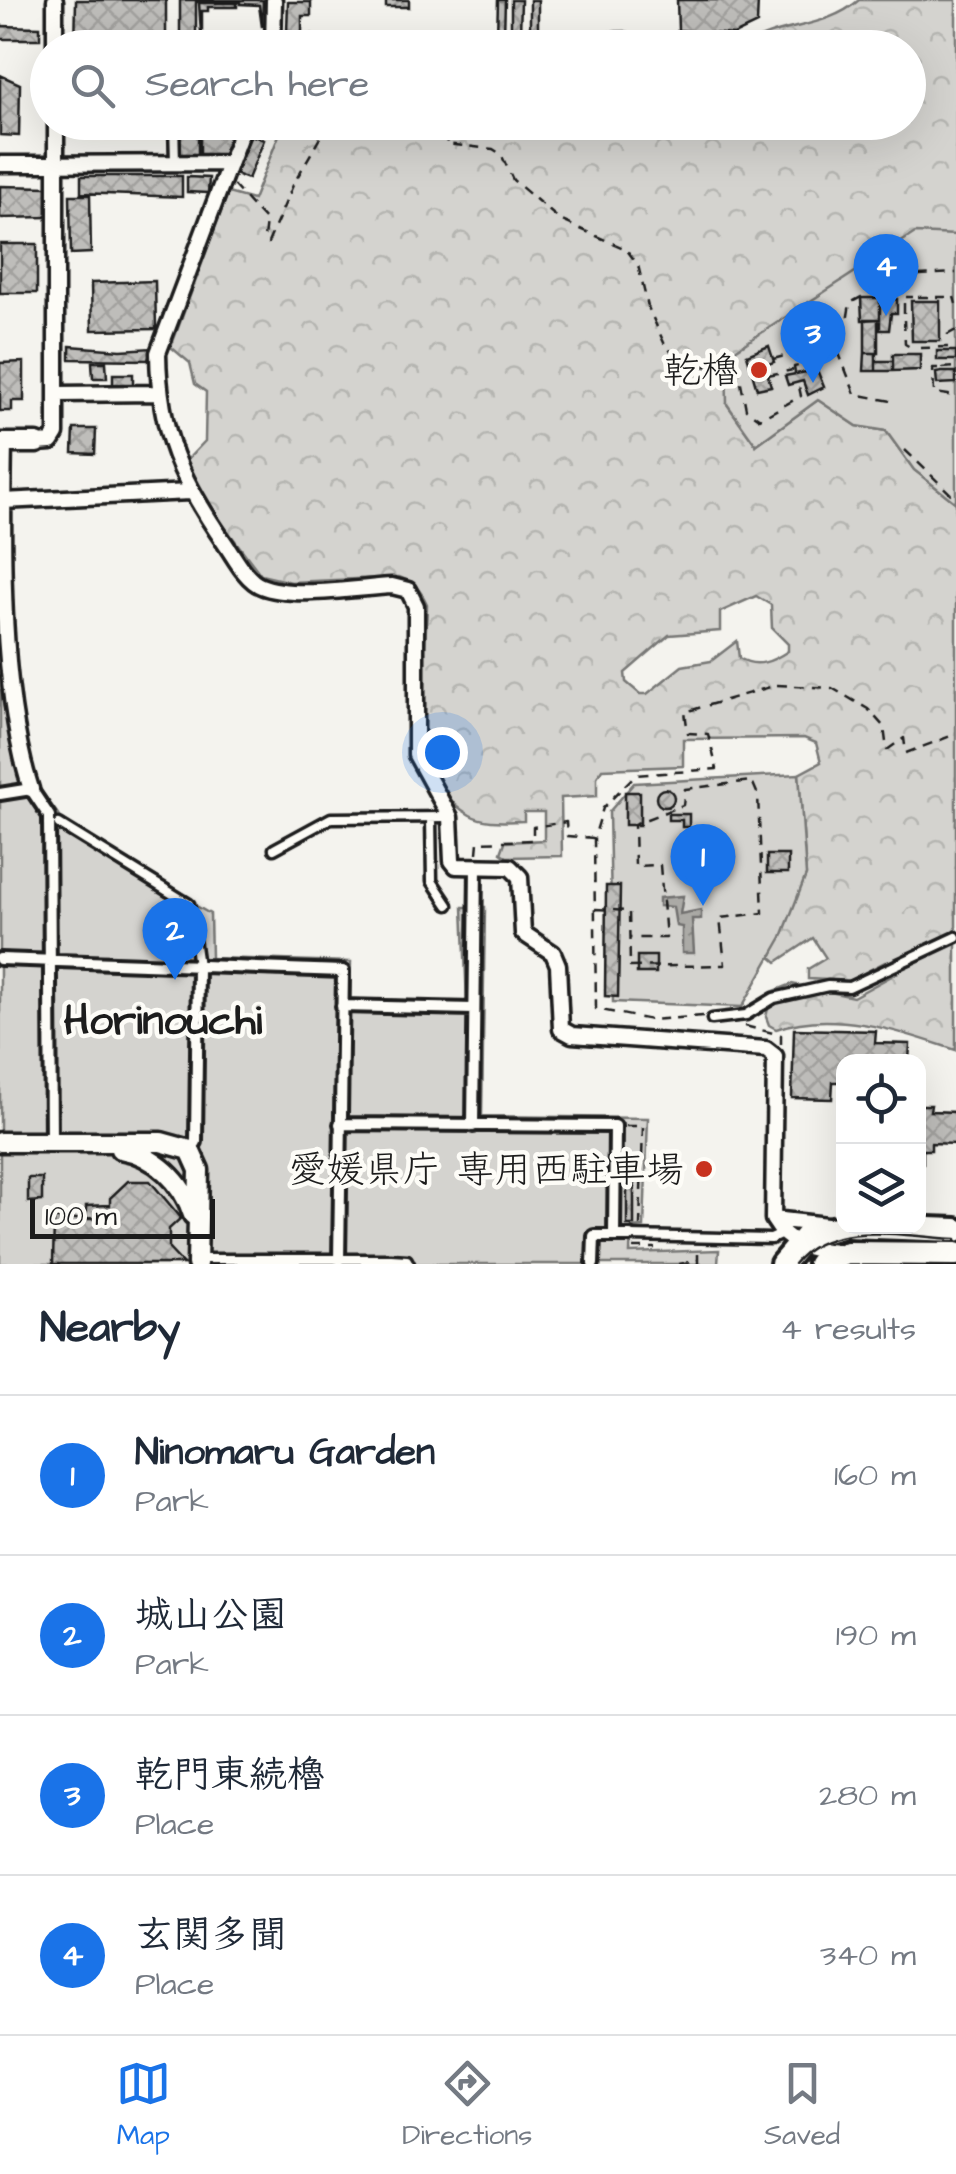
<!DOCTYPE html>
<html lang="en">
<head>
<meta charset="utf-8">
<style>
	body { margin:0; font-family:"Architects Daughter","Klee One",sans-serif; background:#f6f6f7; color:#1f2937 }
	.controls { position:absolute; right:30px; bottom:30px; display:grid; overflow:hidden; border-radius:20px; box-shadow:0 10px 40px #0002 }
	.controls button { width:90px; height:90px; display:grid; place-items:center; padding:0; border:0; border-bottom:2px solid #e0e1e3; background:#fff; color:#1f2937; font:50px sans-serif }
	.scale { position:absolute; left:30px; bottom:25px; width:185px; box-sizing:border-box; padding-left:10px; border:5px solid #1c1c1c; border-top:0; font-size:28px; line-height:35px; white-space:nowrap; color:#1c1c1c; -webkit-text-stroke:8px #fdfcf7; paint-order:stroke }
	.you { position:absolute; left:442px; top:752px; width:35px; height:35px; margin:-25px; border:8px solid #fff; border-radius:50%; background:#1a73e8; box-shadow:0 0 0 15px #1a73e833 }
	.badge { display:grid; place-items:center; width:65px; height:65px; border-radius:50%; background:#1a73e8; color:#fff; font-size:32px; font-weight:700 }
	.pin { position:absolute; translate:-50% -82px; filter:drop-shadow(0 2px 5px #0008) }
	.pin::after { content:''; position:absolute; top:52px; width:35px; height:30px; background:inherit; clip-path:polygon(0 0,100% 0,50% 100%) }
	.list { margin:0; padding:0; list-style:none }
	h2 { display:flex; justify-content:space-between; align-items:center; height:130px; margin:0; padding:0 40px; font-size:42px }
	h2 small { font-size:32px; font-weight:400; color:#747a83 }
	.list li { display:grid; grid-template-columns:65px 1fr auto; gap:30px; align-items:center; box-sizing:border-box; height:160px; padding:0 40px; border-top:2px solid #e0e1e3 }
	.list b { display:block; font-size:38px; white-space:nowrap }
	.list p { margin:0; font-size:32px; white-space:nowrap; color:#747a83 }
	.list em { font-size:32px; font-style:normal; color:#747a83 }
	.icon { flex:none; width:55px; height:55px; fill:none; stroke:currentColor; stroke-width:2; stroke-linecap:round; stroke-linejoin:round }
	.map { position:relative; flex:none; width:956px; height:1264px; overflow:hidden }
	.search { position:absolute; background:#fff; box-shadow:0 10px 40px #0002; left:30px; right:30px; top:30px; height:110px; display:flex; align-items:center; gap:25px; box-sizing:border-box; padding:0 35px; border-radius:55px; color:#747a83; font-size:38px }
	.sheet { height:770px; background:#fff }
	nav { display:flex; justify-content:space-around; align-items:center; box-sizing:border-box; height:140px; border-top:2px solid #e0e1e3; background:#fff; font-size:28px; color:#747a83 }
	nav a { display:grid; justify-items:center; gap:5px }
	nav .on { color:#1a73e8 }
	.map>svg:first-child { display:block }
</style>
</head>
<body>
<div class="map">
<svg width="956" height="1264" viewBox="0 0 956 1264">
	<defs>
		<pattern id="forest-crowns" width="20" height="18" patternUnits="userSpaceOnUse" patternTransform="scale(2.5)"><rect width="20" height="18" fill="#d4d3cf"/><path d="M2 6a3 3 0 1 1 6 0M12 15a3 3 0 1 1 6 0" fill="none" stroke="#b5b5b1"/></pattern>
		<pattern id="water-ripples" width="26" height="14" patternUnits="userSpaceOnUse" patternTransform="scale(2.5)"><rect width="26" height="14" fill="#abaaa6"/><path d="M2 4q2-2 4 0t4 0M15 11q2-2 4 0t4 0" fill="none" stroke="#8a8a86"/></pattern>
		<pattern id="building-cross-hatch" width="8" height="8" patternUnits="userSpaceOnUse" patternTransform="scale(2.5)"><rect width="8" height="8" fill="#bebdba"/><path d="M0 0l8 8M0 8l8-8" fill="none" stroke="#a3a29f"/></pattern>
	</defs>
	<rect width="100%" height="100%" fill="#f4f3ee"/>
	<filter id="ink" filterUnits="userSpaceOnUse"><feTurbulence type="fractalNoise" baseFrequency=".01" numOctaves="2"/><feDisplacementMap in="SourceGraphic" scale="20" xChannelSelector="R" yChannelSelector="G"/><feConvolveMatrix kernelMatrix="1 2 1 2 8 2 1 2 1" color-interpolation-filters="sRGB"/></filter>
	<g filter="url(#ink)">
		<path fill="url(#forest-crowns)" stroke="#787876" stroke-width="2.5" fill-rule="evenodd" d="M859,0H956V237L727,404L756,445L818,400L857,426L886,431L914,470L956,503V1050C901,1032 834,1008 776,1029L769,1025L766,1017L772,992L792,984L853,997L897,973L891,962H885L848,981L808,979V969L826,958L813,938L777,962L771,957L806,875L799,774L821,762L816,743L804,738L683,739V766L602,769L597,777V796L561,798L562,856L507,857L501,853L505,842L544,840V812H524V821C507,821 486,824 470,815C405,780 426,666 427,604C420,589 415,583 399,577L291,582L261,575L203,498L186,461L205,441L206,392L195,384L190,363L171,347L228,193L253,200L281,130L295,123L908,122V48L743,47C778,23 825,30 859,0ZM756,596L771,605L772,628L788,644V651C773,661 757,669 739,658L737,641L711,661L682,666L647,694H640L626,682L625,673L669,635L720,631V612Z
			M625,31L661,47H487L536,41L548,32Z"/>
		<path fill="#d4d3cf" stroke="#787876" stroke-width="2.5" d="M915,233L956,235V503L914,470L886,431L857,426L818,400L756,445L727,404L726,356Z
			M0,689L20,781H34L73,835L210,914L211,958L351,962L350,999L467,1002L463,907H485L482,1116L648,1118L644,1227L631,1228L630,1253L719,1250L718,1264H0Z
			M799,774L806,875L782,937L742,1007L613,1002L609,812L634,783Z"/>
		<path fill="url(#water-ripples)" stroke="#72716f" stroke-width="2.5" d="M683,896L680,914L701,910V919H692L694,953H682V927L676,926L673,907L659,906V898Z"/>
		<path fill="url(#building-cross-hatch)" stroke="#1c1c1c" stroke-width="2.5" d="M76,0H166V48H75Z
			M180,0H238V2H196V48H180Z
			M240,0H263L262,27L259,5L240,4Z
			M386,0H409V7H386Z
			M498,0H505L504,36H497Z
			M511,0H521L520,34H511Z
			M530,0H538V30H530Z
			M677,0H758L757,24L734,35L678,30Z
			M288,2H311V16H302V33L287,32Z
			M199,3H237V7H208V11H202V48Z
			M0,26L40,27V39H0Z
			M312,34V46L286,47V36Z
			M0,75L20,84L19,136L0,135Z
			M78,122H146L153,124V135L79,137Z
			M178,122H236L233,132L198,128V156H178Z
			M200,133H231L223,155L200,154Z
			M251,135L264,140L248,179L235,174Z
			M81,176H182V197L81,193Z
			M187,177L209,178L208,193L187,192Z
			M0,186L48,187V217L0,218Z
			M70,195H90L91,253L71,254Z
			M0,244H37V293H0Z
			M155,281L156,329L92,330L91,283Z
			M861,298H880V319L862,320Z
			M897,299V313H891L889,330H880V300Z
			M911,301H940V341H912Z
			M820,308L834,320L820,336L806,324Z
			M865,319H878V353H865Z
			M70,346L121,350L152,348L148,360L70,359Z
			M769,346L774,362L765,365L771,386L757,389L747,355Z
			M937,351H956V360H937Z
			M865,353H876V371H864Z
			M893,354H920V370L893,371Z
			M876,361H893V371H876Z
			M24,362V401H12V411H0V363Z
			M92,362H106L107,378H93Z
			M817,370L824,387L808,395L803,381L788,385L785,376Z
			M942,372H956V383L937,384L936,373Z
			M113,374H133V384L113,385Z
			M74,429H96L95,454L73,453Z
			M656 798a9 9 0 1 1 18 0a9 9 0 1 1-18 0Z
			M625,792H640V825H625Z
			M668,814H689V827H682V820H668Z
			M767,855H788V873H767Z
			M606,886H620L618,997L605,996Z
			M637,956H656V973H637Z
			M794,1029L876,1031L875,1043L910,1044L909,1062H844V1082H833L832,1099L792,1098Z
			M918,1105H931L930,1111L956,1112V1144L931,1143V1150H923V1163H918Z
			M28,1178H42V1201L28,1202Z
			M627,1178H634V1225H627Z
			M128,1181H150L181,1218L169,1229V1249L183,1264H53L54,1219H110L86,1218V1206L110,1205V1198Z"/>
		<g fill="none" stroke-linecap="round" stroke-linejoin="round">
			<defs>
				<path id="service" d="M174,122L175,163
					M431,818L432,881L448,905
					M59,824L189,904L198,966
					M274,849L331,818L450,817
					M712,1019L746,1015L774,998L828,986L849,987L956,937
					M630,1236L771,1239L782,1234
					M197,1259H391L407,1260L409,1264"/>
				<path id="pedestrian" d="M0,794L31,789L49,816L51,1144
					M0,959L343,971L339,1260
					M342,1006L473,1009
					M340,1124L615,1126L614,1236H594L593,1264
					M473,1126L476,866
					M190,1150L196,1142L198,966
					M614,1236H630"/>
				<path id="minor" d="M55,0V48
					M273,48L274,0
					M245,122L158,353C159,434 181,480 226,545C235,558 246,580 261,586C292,599 357,588 392,586L408,590L416,606V755L450,817L452,861L456,866L510,867L520,877L523,933L553,953L558,965L561,1029L572,1035L766,1049L775,1056L773,1219C788,1245 809,1250 838,1252
					M0,164L229,163
					M57,394L159,393
					M4,443C2,546 0,694 31,789
					M37,443L51,442L56,434V122
					M3,501L190,492
					M773,1219L827,1225"/>
				<path id="tertiary" d="M0,443H37
					M0,1142H161L190,1150L199,1170L197,1264
					M120,1149C155,1155 183,1182 193,1215"/>
				<path id="trunk" d="M847,1226L956,1230
					M782,1264L806,1236L844,1226
					M819,1264L847,1253L956,1254"/>
			</defs>
			<use href="#service" stroke="#1c1c1c" stroke-width="15"/>
			<use href="#pedestrian" stroke="#1c1c1c" stroke-width="18"/>
			<use href="#minor" stroke="#1c1c1c" stroke-width="21"/>
			<use href="#tertiary" stroke="#1c1c1c" stroke-width="25"/>
			<use href="#trunk" stroke="#1c1c1c" stroke-width="30"/>
			<path stroke="#1c1c1c" stroke-width="2.5" stroke-dasharray="10 8" stroke-linecap="butt" d="M486,122L447,139L446,144L493,149L501,154L513,180L560,220L626,249L638,265L648,307L665,345L679,360L693,366L738,367L746,409L760,419L801,396L798,382
				M233,185L266,221L264,238L268,243L294,183L329,122
				M918,297H954L956,304
				M904,313V297H913
				M904,320L905,344L912,348
				M827,328L843,340
				M947,335L956,330
				M920,348L948,347V341
				M838,351L855,394L891,401
				M773,359L844,341
				M938,368H933L934,393L956,396
				M942,368L956,367
				M795,373L794,367L832,358L844,341L850,303L900,276L956,273
				M768,375L793,370
				M905,450L956,499
				M477,853L478,842L533,840V827L566,822L567,836L593,838
				M595,909L629,911L630,967L725,965L720,918L763,913L758,795L752,781L685,789L683,805L634,824L635,866L660,865L666,938H630
				M703,1016L651,1020L596,1009L594,838L603,808L635,775L717,769L708,734L688,733L685,712L777,685L832,688L868,709L884,727L887,750L904,738L906,753L956,734
				M745,1026L781,1035V1044
				M626,1126H643L640,1226
				M626,1171L642,1170
				M633,1248H655
				M679,1264L698,1260
				M698,1264V1248"/>
			<use href="#service" stroke="#fdfcf7" stroke-width="8"/>
			<use href="#pedestrian" stroke="#fdfcf7" stroke-width="10"/>
			<use href="#minor" stroke="#fdfcf7" stroke-width="14"/>
			<use href="#tertiary" stroke="#fdfcf7" stroke-width="18"/>
			<use href="#trunk" stroke="#fdfcf7" stroke-width="22"/>
			<path stroke="#1c1c1c" stroke-width="2.5" d="M794,1264C829,1218 905,1237 956,1239"/>
		</g>
	</g>
	<g fill="#c8321e" stroke="#fdfcf7" stroke-width="4">
		<circle cx="759" cy="370" r="10"/>
		<circle cx="704" cy="1169" r="10"/>
	</g>
	<g text-anchor="middle" stroke-width="9" stroke-linejoin="round" paint-order="stroke">
		<g font-size="38" fill="#1c1c1c" stroke="#fdfcf7" text-anchor="end">
			<text x="739" y="383">乾櫓</text>
			<text x="684" y="1182">愛媛県庁 専用西駐車場</text>
		</g>
		<g font-size="42" font-weight="bold" fill="#1c1c1c" stroke="#fdfcf7">
			<text x="163" y="1034">Horinouchi</text>
		</g>
	</g>
</svg>
<div class="controls">
<button><svg class="icon" aria-label="locate" viewBox="0 0 24 24"><circle cx="12" cy="12" r="6"/><path d="M12 2v4M12 18v4M2 12h4M18 12h4"/></svg></button>
<button><svg class="icon" aria-label="layers" viewBox="0 0 24 24"><path d="M12 4l9 5-9 5-9-5zM3 14l9 5 9-5"/></svg></button>
</div>
<div class="scale">100 m</div>
<div class="you"></div>
<div class="pin badge" style="left:703px;top:906px">1</div>
<div class="pin badge" style="left:175px;top:980px">2</div>
<div class="pin badge" style="left:813px;top:383px">3</div>
<div class="pin badge" style="left:886px;top:316px">4</div>
<div class="search"><svg class="icon" aria-label="search" viewBox="0 0 24 24"><circle cx="10" cy="10" r="6"/><path d="M15 15l6 6"/></svg>Search here</div>
</div>
<section class="sheet">
<h2>Nearby<small>4 results</small></h2>
<ul class="list">
<li><span class="badge">1</span><div><b>Ninomaru Garden</b><p>Park</p></div><em>160 m</em></li>
<li><span class="badge">2</span><div><b>城山公園</b><p>Park</p></div><em>190 m</em></li>
<li><span class="badge">3</span><div><b>乾門東続櫓</b><p>Place</p></div><em>280 m</em></li>
<li><span class="badge">4</span><div><b>玄関多聞</b><p>Place</p></div><em>340 m</em></li>
</ul>
</section>
<nav>
<a class="on"><svg class="icon" aria-label="map" viewBox="0 0 24 24"><path d="M3 6l6-2 6 2 6-2v14l-6 2-6-2-6 2zM9 4v14M15 6v14"/></svg>Map</a>
<a><svg class="icon" aria-label="directions" viewBox="0 0 24 24"><path d="M12 3l9 9-9 9-9-9zM9 14v-3h6M13 9l2 2-2 2"/></svg>Directions</a>
<a><svg class="icon" aria-label="saved" viewBox="0 0 24 24"><path d="M7 4h10v16l-5-4-5 4z"/></svg>Saved</a>
</nav>
</body>
</html>
